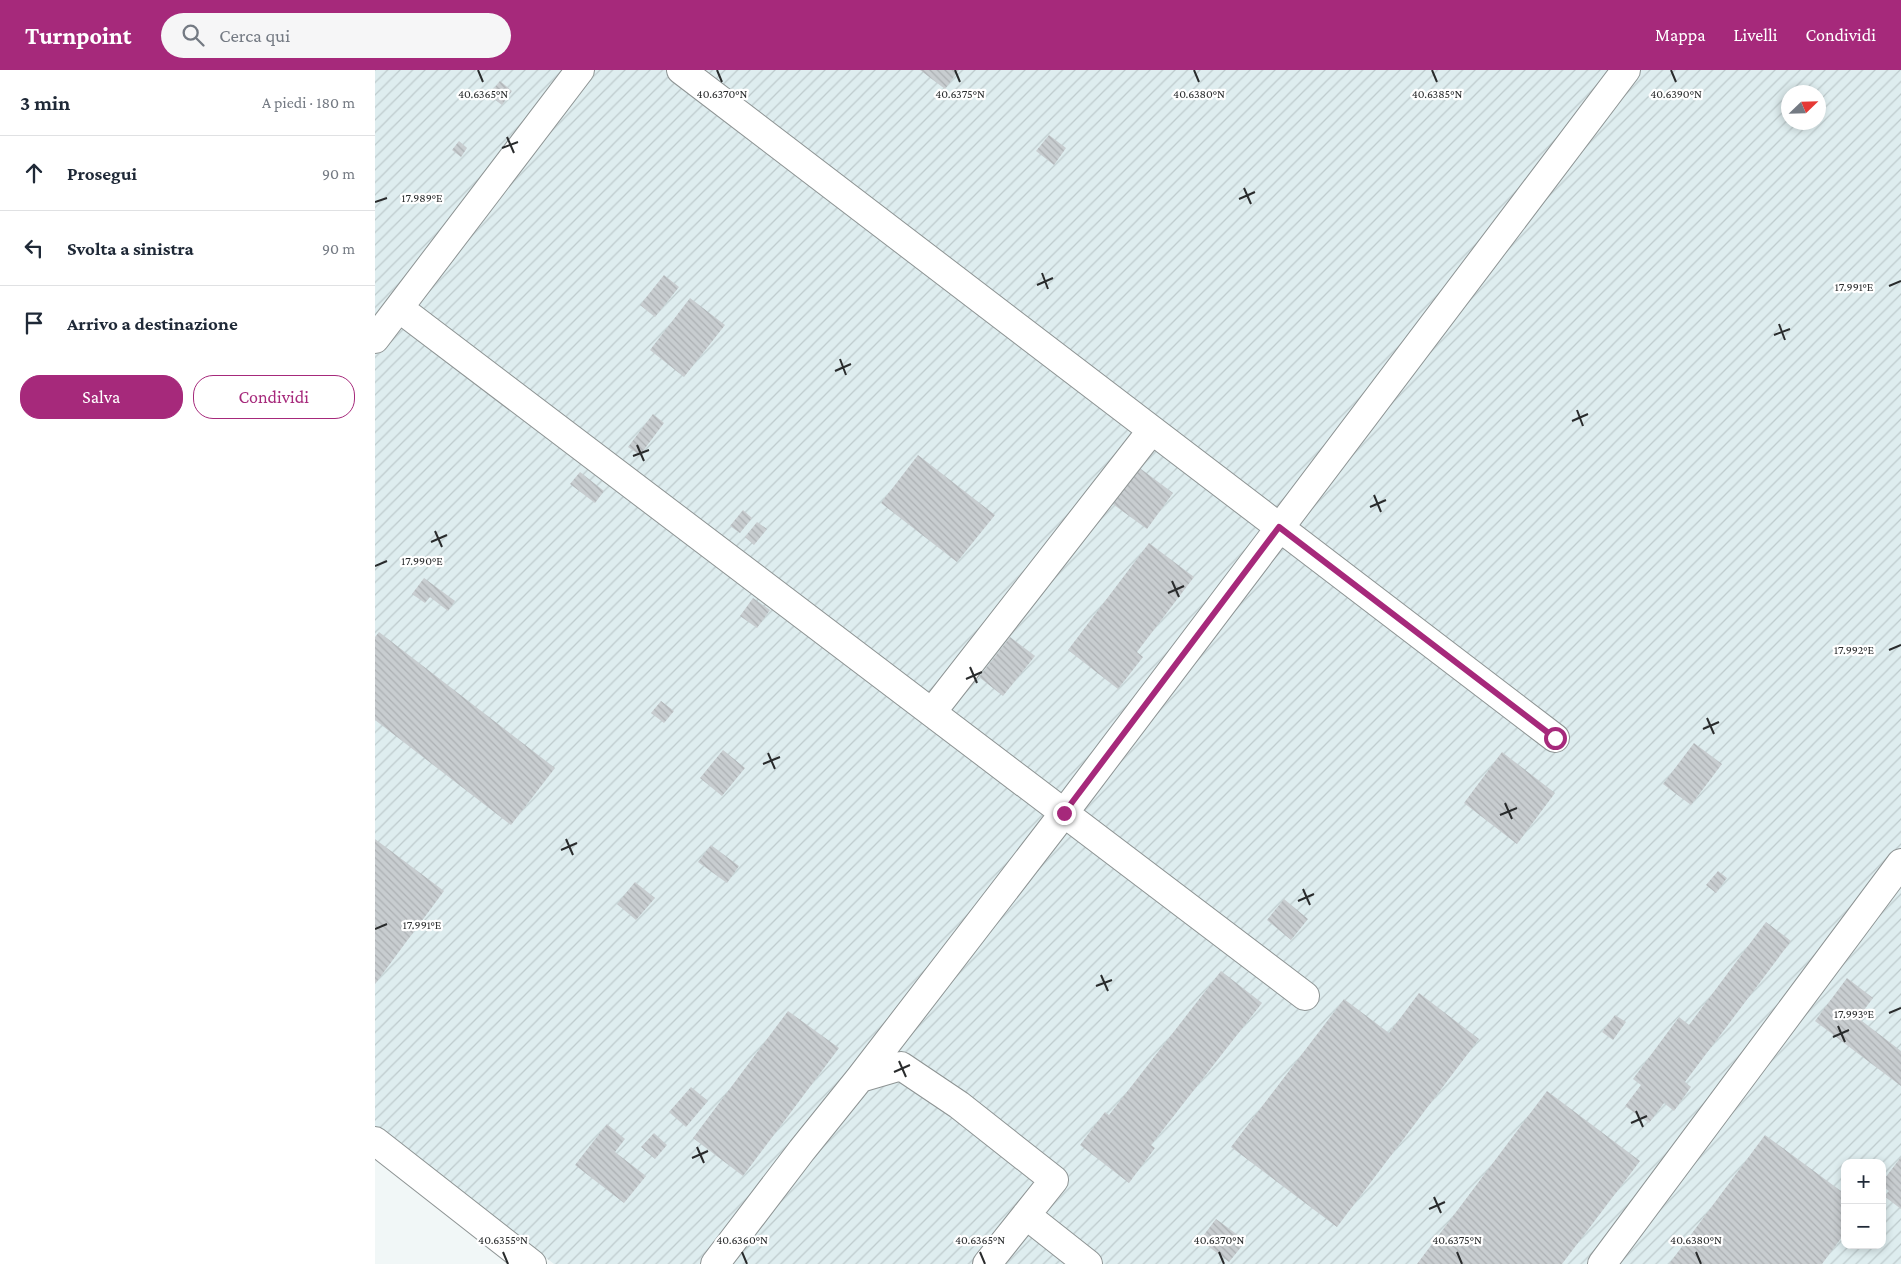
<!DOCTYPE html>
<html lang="it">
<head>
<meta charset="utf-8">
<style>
	body { margin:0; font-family:"Crimson Pro",serif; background:#f6f6f7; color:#1f2937 }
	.controls { position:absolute; right:15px; bottom:15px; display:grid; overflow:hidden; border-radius:10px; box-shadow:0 2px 8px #0003 }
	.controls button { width:45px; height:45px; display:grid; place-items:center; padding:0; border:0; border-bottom:1px solid #e0e1e3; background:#fff; color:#1f2937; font:25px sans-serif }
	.compass { position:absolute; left:1406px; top:15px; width:45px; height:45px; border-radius:50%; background:#fff; box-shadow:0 2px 8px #0003; rotate:67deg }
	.stop { position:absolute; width:15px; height:15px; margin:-11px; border:4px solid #a6297b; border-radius:50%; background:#fff }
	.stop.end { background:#a6297b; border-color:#fff; box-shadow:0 1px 5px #0008 }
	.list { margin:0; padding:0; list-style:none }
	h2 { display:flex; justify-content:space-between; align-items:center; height:65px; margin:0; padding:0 20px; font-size:21px }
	h2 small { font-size:16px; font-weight:400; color:#747a83 }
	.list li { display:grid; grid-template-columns:32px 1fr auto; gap:15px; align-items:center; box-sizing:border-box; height:75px; padding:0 20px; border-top:1px solid #e0e1e3 }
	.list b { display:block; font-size:19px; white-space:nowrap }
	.list em { font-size:16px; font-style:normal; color:#747a83 }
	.actions { display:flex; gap:10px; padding:15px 20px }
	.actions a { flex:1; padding:11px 0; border:1px solid #a6297b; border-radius:20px; text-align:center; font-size:18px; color:#a6297b }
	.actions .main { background:#a6297b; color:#fff }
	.icon { flex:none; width:28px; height:28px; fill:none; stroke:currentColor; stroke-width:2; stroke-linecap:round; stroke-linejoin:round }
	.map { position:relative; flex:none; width:1526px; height:1194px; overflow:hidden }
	header { display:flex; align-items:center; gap:30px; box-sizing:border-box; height:70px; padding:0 25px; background:#a6297b; color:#fff }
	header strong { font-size:24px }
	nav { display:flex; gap:28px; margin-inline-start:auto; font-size:18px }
	.search { width:350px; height:45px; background:#f6f6f7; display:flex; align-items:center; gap:12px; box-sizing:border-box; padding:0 18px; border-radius:28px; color:#747a83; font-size:19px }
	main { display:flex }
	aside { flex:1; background:#fff }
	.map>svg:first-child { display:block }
</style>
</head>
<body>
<header>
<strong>Turnpoint</strong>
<div class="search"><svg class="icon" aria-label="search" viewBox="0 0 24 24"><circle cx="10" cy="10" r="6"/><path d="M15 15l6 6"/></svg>Cerca qui</div>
<nav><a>Mappa</a><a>Livelli</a><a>Condividi</a></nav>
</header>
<main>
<aside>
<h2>3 min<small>A piedi · 180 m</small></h2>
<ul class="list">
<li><svg class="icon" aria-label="ahead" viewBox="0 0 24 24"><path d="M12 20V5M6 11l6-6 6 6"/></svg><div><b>Prosegui</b></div><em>90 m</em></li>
<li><svg class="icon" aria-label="left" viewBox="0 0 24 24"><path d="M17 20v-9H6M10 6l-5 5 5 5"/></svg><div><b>Svolta a sinistra</b></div><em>90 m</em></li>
<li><svg class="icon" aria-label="arrive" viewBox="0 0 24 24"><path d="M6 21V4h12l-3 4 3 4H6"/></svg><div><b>Arrivo a destinazione</b></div></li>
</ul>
<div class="actions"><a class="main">Salva</a><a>Condividi</a></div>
</aside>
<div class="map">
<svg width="1526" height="1194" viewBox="0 0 1526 1194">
	<defs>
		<pattern id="industrial-furrows" width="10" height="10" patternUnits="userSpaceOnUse" patternTransform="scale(1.25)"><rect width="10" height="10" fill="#deedef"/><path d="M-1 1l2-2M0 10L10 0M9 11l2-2" fill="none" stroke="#becbcd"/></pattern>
		<pattern id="building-back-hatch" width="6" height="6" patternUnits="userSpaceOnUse" patternTransform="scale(1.25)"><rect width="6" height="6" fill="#c8cdd0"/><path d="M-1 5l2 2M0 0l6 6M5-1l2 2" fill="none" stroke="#acb0b3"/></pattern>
	</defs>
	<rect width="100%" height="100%" fill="#f1f7f7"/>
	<path fill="url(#industrial-furrows)" fill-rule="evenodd" d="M0,0H1526V1194H179L0,1058ZM1414,22H1444V52H1414ZM1470,1093H1507V1175H1470Z"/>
	<path fill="url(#building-back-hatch)" d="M545,0H584L570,19Z
		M125,11L137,21L127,35L114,25Z
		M674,65L691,78L679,95L661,81Z
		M84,71L92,78L86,87L77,80Z
		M289,205L304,217L280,247L265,235Z
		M315,228L350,255L309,307L275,280Z
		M278,344L289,353L265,385L253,377Z
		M543,385L620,445L582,492L506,433Z
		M762,396L798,423L772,459L735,432Z
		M205,402L229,421L220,433L195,414Z
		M368,440L377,448L365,463L355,456Z
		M382,452L392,459L379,475L370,467Z
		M774,473L819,507L762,582L768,587L743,619L693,580Z
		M49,508L80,531L73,541L55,527L50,533L37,524Z
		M378,528L395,540L382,558L365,546Z
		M4,562L180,698L136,755L0,650V567Z
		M635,567L660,586L628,626L604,607Z
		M286,631L299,641L289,653L276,643Z
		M1319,673L1347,694L1316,735L1288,714Z
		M348,680L370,698L347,726L325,708Z
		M1127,682L1180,723L1142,774L1089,733Z
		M0,769L69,821L0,914Z
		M336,775L364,796L352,813L323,792Z
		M1343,801L1352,808L1341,823L1331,815Z
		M260,812L280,828L261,850L242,834Z
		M909,829L933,849L916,870L892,850Z
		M1391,852L1416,871L1310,1012L1316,1017L1299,1041L1289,1033L1274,1053L1250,1036L1266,1015L1258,1009L1304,947L1314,955Z
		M846,901L887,933L776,1075L780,1078L754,1113L705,1075L730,1042L734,1045Z
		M1472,908L1498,928L1483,948L1526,981V1016L1440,951Z
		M1044,923L1104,969L962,1157L856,1077L969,929L1014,963Z
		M413,941L464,978L368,1106L318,1068Z
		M1240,945L1251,952L1238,970L1227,962Z
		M316,1017L333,1031L311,1057L294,1042Z
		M1172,1021L1265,1091L1187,1194H1042Z
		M232,1054L250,1069L240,1082L271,1106L249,1133L200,1095Z
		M279,1063L292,1075L280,1089L266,1077Z
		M1390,1065L1470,1124V1163L1447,1194H1294Z
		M1526,1087V1139L1509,1126L1514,1121L1507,1116V1112Z
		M841,1149L871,1171L854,1192L825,1170Z"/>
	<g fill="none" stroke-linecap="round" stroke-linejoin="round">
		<defs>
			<path id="minor" d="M306,0L1180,668
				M24,238L930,926
				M0,269L205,0
				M557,642L777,360
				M485,1008L689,743L1251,0
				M0,1071L157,1194
				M651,1145L713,1194
				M340,1194L427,1080L485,1008L526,996L584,1035L679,1110L612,1194
				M1227,1194L1526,793"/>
		</defs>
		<use href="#minor" stroke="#8e9494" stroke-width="30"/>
		<use href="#minor" stroke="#fff" stroke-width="28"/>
	</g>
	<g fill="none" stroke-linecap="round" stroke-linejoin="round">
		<path stroke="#a6297b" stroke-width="6" d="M689,743L904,457L1180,668"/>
	</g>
	<path fill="none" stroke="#292b2c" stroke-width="2" d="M103,0L108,12M342,0L347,12M580,0L585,12M819,0L824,12M1057,0L1062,12M1296,0L1301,12M132,67L139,83M127,78L143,72M869,118L876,134M864,129L880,122M0,132L12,128M667,203L673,219M662,215L678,208M1514,216L1526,211M1404,254L1410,270M1399,265L1415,259M465,289L471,305M460,301L476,294M1202,340L1208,356M1197,351L1213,344M262,375L269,391M258,386L274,380M999,425L1006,442M995,437L1011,430M60,461L67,477M56,472L72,465M0,496L12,491M797,511L804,527M793,523L809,516M1514,580L1526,575M595,597L602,613M591,609L607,602M1332,648L1339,664M1328,659L1344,652M393,683L400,699M388,694L405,687M1130,733L1137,749M1125,745L1142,738M191,769L198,785M186,780L202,773M928,819L935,835M923,831L939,824M0,859L12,854M726,905L733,921M721,916L737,910M1514,943L1526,938M1463,956L1470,972M1458,967L1474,960M524,991L531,1007M519,1002L535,995M1261,1041L1268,1057M1256,1053L1272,1046M322,1077L329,1093M317,1088L333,1081M1059,1127L1066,1143M1054,1139L1070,1132M128,1182L133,1194M367,1182L372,1194M605,1182L610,1194M844,1182L849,1194M1082,1182L1087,1194M1321,1182L1326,1194"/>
	<g font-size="12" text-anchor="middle" fill="#292b2c" stroke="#fff" stroke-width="4.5" stroke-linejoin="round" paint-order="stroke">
		<text x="108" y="28">40.6365°N</text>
		<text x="347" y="28">40.6370°N</text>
		<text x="585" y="28">40.6375°N</text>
		<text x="824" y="28">40.6380°N</text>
		<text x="1062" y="28">40.6385°N</text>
		<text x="1301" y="28">40.6390°N</text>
		<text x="47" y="132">17.989°E</text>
		<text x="1479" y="221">17.991°E</text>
		<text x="47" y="495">17.990°E</text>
		<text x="1479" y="584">17.992°E</text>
		<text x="47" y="859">17.991°E</text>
		<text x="1479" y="948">17.993°E</text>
		<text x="128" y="1174">40.6355°N</text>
		<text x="367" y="1174">40.6360°N</text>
		<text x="605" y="1174">40.6365°N</text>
		<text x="844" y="1174">40.6370°N</text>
		<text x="1082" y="1174">40.6375°N</text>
		<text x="1321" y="1174">40.6380°N</text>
	</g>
</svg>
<div class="controls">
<button>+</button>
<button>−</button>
</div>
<svg class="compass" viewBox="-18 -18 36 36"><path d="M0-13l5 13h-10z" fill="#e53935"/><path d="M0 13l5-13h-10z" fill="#747a83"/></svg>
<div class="stop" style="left:1180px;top:668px"></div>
<div class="stop end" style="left:689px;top:743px"></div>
</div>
</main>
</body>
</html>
